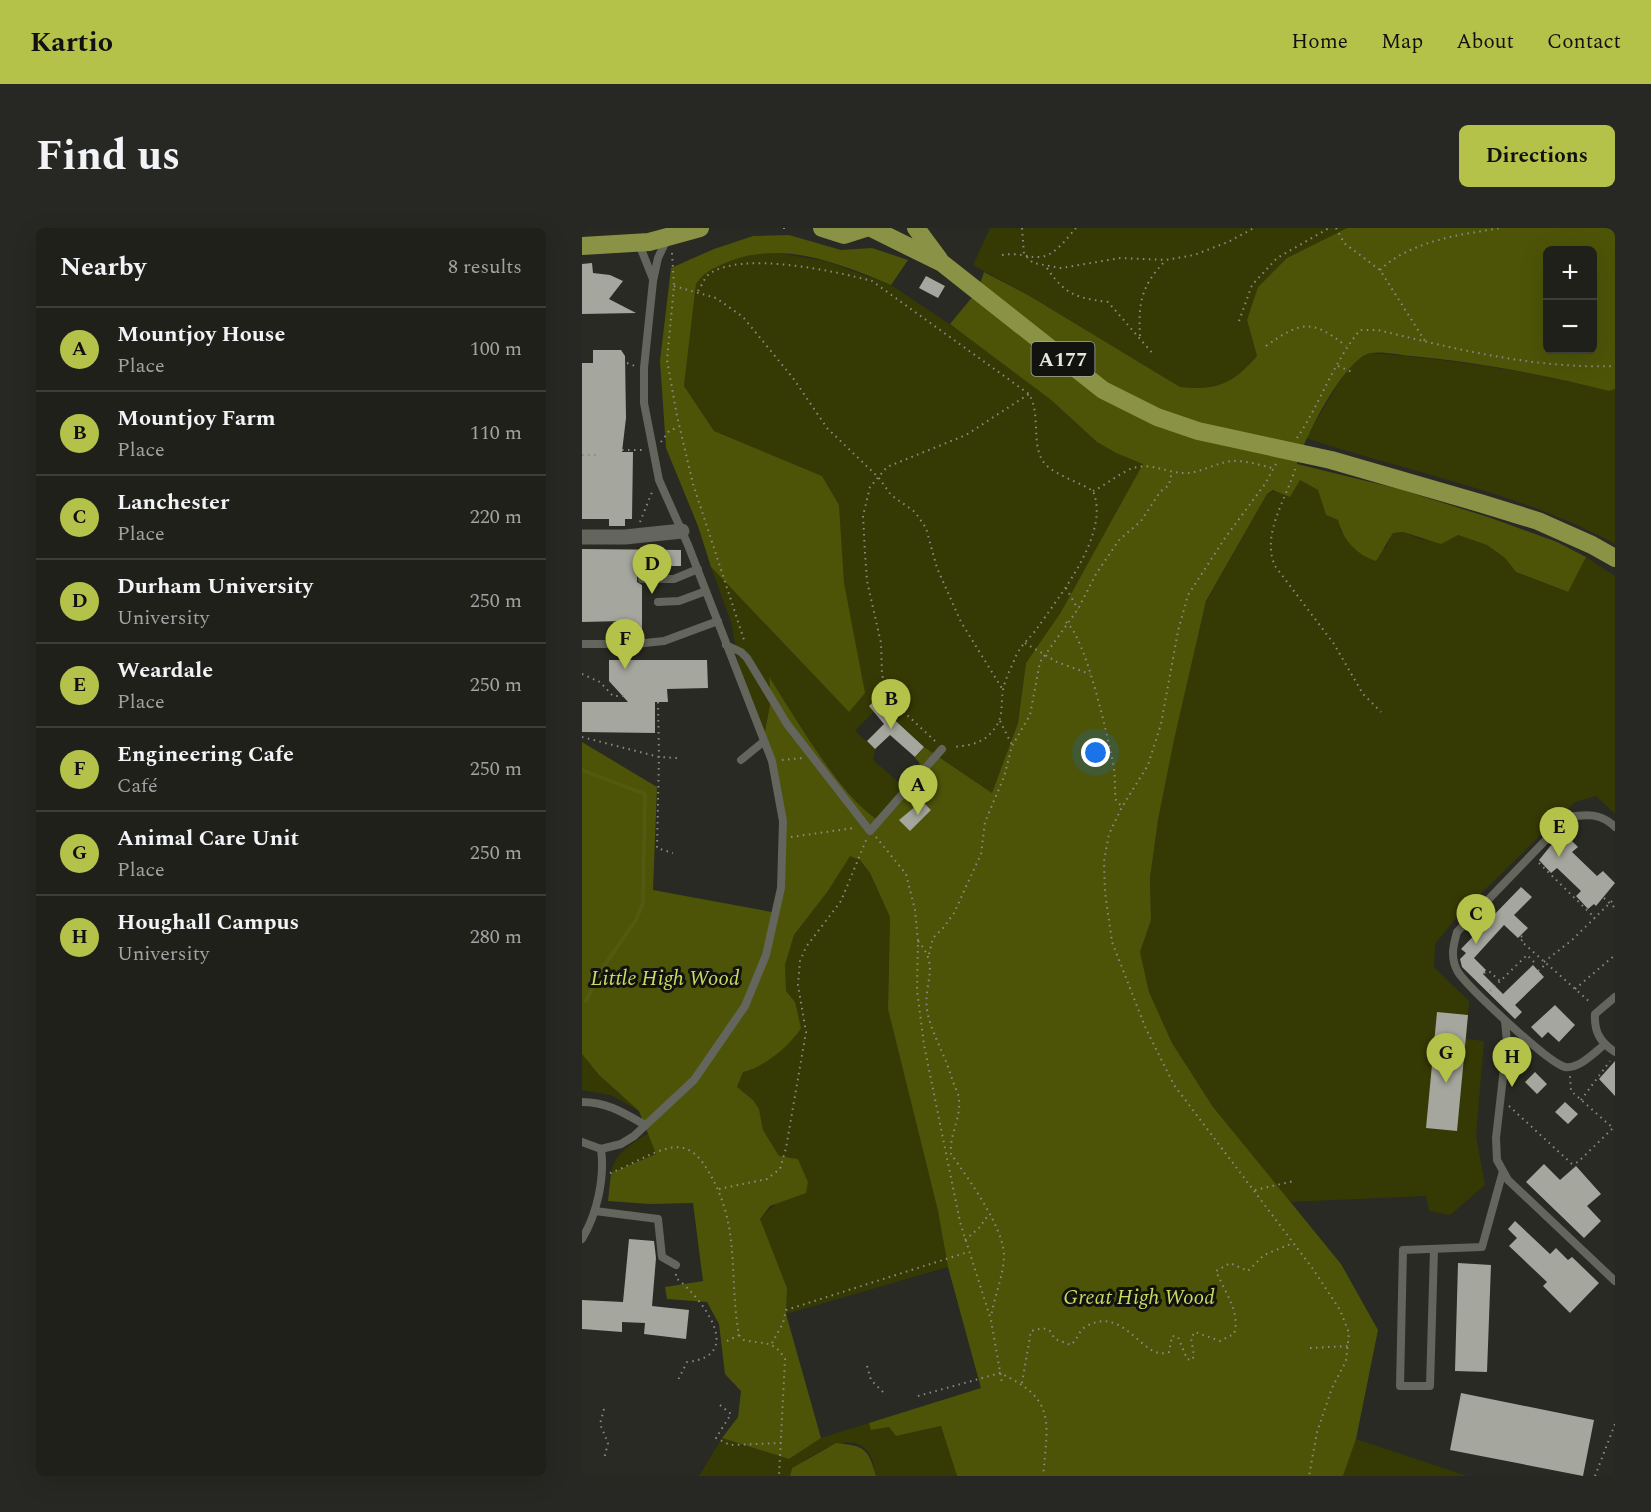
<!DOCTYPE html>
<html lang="en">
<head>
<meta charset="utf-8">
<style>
	body { margin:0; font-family:Spectral,serif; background:#272823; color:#f1f3f6 }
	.controls { position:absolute; right:18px; top:18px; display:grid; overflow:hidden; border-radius:9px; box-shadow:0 6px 24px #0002 }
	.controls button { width:54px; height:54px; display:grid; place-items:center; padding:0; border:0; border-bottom:2px solid #3c3e39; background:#1f201a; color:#f1f3f6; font:30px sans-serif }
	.you { position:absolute; left:514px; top:525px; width:21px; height:21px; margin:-15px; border:4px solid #fff; border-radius:50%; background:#1a73e8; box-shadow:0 0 0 9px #1a73e833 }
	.badge { display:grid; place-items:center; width:39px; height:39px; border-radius:50%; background:#b4c24a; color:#111; font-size:20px; font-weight:700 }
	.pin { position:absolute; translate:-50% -50px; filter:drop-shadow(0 2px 3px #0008) }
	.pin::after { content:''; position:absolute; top:32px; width:21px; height:18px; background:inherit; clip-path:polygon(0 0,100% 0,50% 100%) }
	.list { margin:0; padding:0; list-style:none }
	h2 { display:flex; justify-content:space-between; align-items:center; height:78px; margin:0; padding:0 24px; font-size:26px }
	h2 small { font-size:20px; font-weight:400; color:#a1a3a2 }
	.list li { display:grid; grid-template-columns:39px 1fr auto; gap:18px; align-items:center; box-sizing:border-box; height:84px; padding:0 24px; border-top:2px solid #3c3e39 }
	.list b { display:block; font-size:22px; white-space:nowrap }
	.list p { margin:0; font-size:20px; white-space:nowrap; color:#a1a3a2 }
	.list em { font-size:20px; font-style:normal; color:#a1a3a2 }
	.map { position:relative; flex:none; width:1033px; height:1248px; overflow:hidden; border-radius:9px }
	header { display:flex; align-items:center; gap:36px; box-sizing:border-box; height:84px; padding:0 30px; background:#b4c24a; color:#111 }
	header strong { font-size:28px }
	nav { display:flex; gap:33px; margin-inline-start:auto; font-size:21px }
	.intro { display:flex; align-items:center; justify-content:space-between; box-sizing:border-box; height:144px; padding:0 36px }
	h1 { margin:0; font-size:42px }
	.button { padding:15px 27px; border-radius:9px; background:#b4c24a; color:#111; font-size:21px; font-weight:700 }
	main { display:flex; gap:36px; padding:0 36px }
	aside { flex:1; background:#1f201a; border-radius:9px; box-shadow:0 6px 24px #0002 }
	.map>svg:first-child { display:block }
</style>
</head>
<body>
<header>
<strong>Kartio</strong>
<nav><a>Home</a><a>Map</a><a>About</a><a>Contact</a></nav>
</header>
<div class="intro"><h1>Find us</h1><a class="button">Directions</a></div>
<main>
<aside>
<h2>Nearby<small>8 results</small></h2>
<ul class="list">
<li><span class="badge">A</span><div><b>Mountjoy House</b><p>Place</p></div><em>100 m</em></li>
<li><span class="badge">B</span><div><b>Mountjoy Farm</b><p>Place</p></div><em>110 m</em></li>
<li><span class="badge">C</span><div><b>Lanchester</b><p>Place</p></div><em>220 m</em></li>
<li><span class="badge">D</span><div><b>Durham University</b><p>University</p></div><em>250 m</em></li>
<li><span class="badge">E</span><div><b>Weardale</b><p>Place</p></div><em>250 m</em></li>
<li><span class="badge">F</span><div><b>Engineering Cafe</b><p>Café</p></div><em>250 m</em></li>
<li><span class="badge">G</span><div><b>Animal Care Unit</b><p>Place</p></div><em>250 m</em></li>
<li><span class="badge">H</span><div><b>Houghall Campus</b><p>University</p></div><em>280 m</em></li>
</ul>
</aside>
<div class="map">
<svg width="1033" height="1248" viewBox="0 0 1033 1248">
	<rect width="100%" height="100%" fill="#292a23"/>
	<path fill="#353a04" d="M408,0H765L705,30L676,59L665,92L675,128C652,156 634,163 598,159L446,67L391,37Z
		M184,23L243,33L309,57L397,116L468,171L515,214L534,225L561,236L479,384L444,435L436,495L410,565L342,519L297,478L273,503L293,521L291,532L323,560L297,593C260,569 213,488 187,450L189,472L181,514L162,466L149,394L129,339L267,484L257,277L240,248L132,203L102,158L114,56C128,34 159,28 184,23Z
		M788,125C868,131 949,143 1027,163L1033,161V316C939,264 825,244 724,210L768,136Z
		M718,252L736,262L744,287L756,292L759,304L803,321L811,305L821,304L841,312L876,307L905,317L923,330L934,344L985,364L1004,329L1033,348V586L1014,568L993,574L875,689L853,716L852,739L887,773L884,811L902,813L894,907L903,957L868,987L847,983L844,968L707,974L631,879L590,815L567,764L558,724L569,692L568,650L576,592L592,512L624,374L685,266Z
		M268,627L278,632L288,645L308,689L306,781L356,983L366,1039L204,1086L205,1060L178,991C191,975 210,967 226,954L216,931L197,928L181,902L177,881L171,872L155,860L161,844L169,842L214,809L213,774L204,763L203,737L212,707L246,663Z
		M0,826L17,847L57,883L29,867L0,862Z
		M66,905L74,926L29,945C33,924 49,917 66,905Z
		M287,1195L290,1202L307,1199L314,1208L359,1198L375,1248H294C292,1241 291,1231 287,1225C267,1198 230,1229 210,1240L208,1248H117L140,1210L207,1231L239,1210Z
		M774,1211L885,1248H761Z"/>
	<path fill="#4d5408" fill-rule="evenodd" d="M765,0H1033V161L1027,163C965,147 893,134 830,128C817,127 801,123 789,125C763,129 722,211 715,236L817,261L906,289L975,314L1004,329L986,364L934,344L923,330L905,317L876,307L859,316L821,304L811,305L794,333C775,327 761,312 756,292L744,287L736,262L718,252L708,269L691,262L685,266L624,373L592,512L576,592L568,650L569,692L558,724L567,764L590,815L631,879L759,1036L796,1102L774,1211L761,1248H375L359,1198L314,1208L307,1199L289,1202L287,1195L399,1160L366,1039L356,983L306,781L308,689L288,645L278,632L268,628L246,663L212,707L203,737L204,763L213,774L219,800C209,817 181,840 161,844L155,859L171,872L177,881L181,902L197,928L216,931L226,954L224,965L188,978L178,991L205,1060L204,1086L239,1210L207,1231L140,1210L156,1189L159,1163L143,1146L137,1096L125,1074L85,1071L83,1059L121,1053L111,975L67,976L26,973L29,945L74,926L57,883L17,847L0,826V514L75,559L71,662L195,685L199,575L181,514L189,472L187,449C212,487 259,569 296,592L323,560L319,559L338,540L337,534L333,530L342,519L410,565L436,495L444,435L479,384L561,236L534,225L515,214L468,171L368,96L396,62L402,44L446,67L598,159C634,163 651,156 675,128L665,92L676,59L705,30ZM966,22H1011V122H966Z
		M207,7L259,22L290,20L326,32L309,57C256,35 199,11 143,35C130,41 122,44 114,56L102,158L132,203L240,248L257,277L262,355L283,465L267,484L129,339L116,298L84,220L78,133L89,40L132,21L171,8Z
		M254,1215C283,1218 286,1220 294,1248H208L210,1240Z"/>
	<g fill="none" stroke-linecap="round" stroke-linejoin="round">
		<path stroke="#525910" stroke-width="4" d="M0,542L63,566L61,675L54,692L22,738L4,773"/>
	</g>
	<path fill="#a5a69e" d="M10,35L11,45L28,47L41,53L27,71L54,85L0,86V36Z
		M344,48L363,58L356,70L337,60Z
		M11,122H39L43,128L44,190L40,224H51L50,291H43V298H27V291H0V135H11Z
		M0,321L99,322V338H60V345L55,349V354L60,357V404L46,403L42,393L0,394Z
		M27,432H125L126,460L85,461L86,474H73V505L0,504V474H46L27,453Z
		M292,473L342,519L333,529L308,507L293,521L285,513L302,496L287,478Z
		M340,573L349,582L328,603L317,592Z
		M983,606L996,619L990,624L1015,648L1021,643L1033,655L1014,678L1012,676L1006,681L994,668L999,663L975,640L969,645L957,632L975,610L977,612Z
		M939,659L950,669L932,687L946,700L936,710L922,697L892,730L904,742L901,746L921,766L951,737L962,749L933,777L940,784L933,791L880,739L878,731L884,725L879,721Z
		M973,777L993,797L977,814L966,804L960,810L949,799Z
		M855,784L886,787L875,903L844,900Z
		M1033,833V868L1017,851Z
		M953,844L965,856L955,866L943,854Z
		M983,874L996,886L986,896L973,884Z
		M962,936L978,952L994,938L1019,966L1005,978L1019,993L1002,1010L944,954Z
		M933,993L968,1026L974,1020L986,1032L990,1029L1017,1055L988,1085L961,1058L965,1054L927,1018L935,1010L926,1001Z
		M47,1011L72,1013L74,1030L70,1078L107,1082L104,1111L62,1106L63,1095L40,1094V1104L0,1101V1072L41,1074Z
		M876,1035L909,1037L905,1144L873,1143Z
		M879,1165L1012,1192L1001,1248L868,1222Z"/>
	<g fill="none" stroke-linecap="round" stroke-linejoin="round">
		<path stroke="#8a8b85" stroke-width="2" stroke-dasharray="1.5 4.5" stroke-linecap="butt" d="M440,0L442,26L451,35L479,40L538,30L584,32L612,27L646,14L672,0
			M754,0L762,15L798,42L843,113
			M202,1V0
			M90,25L92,58L85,132L95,188L111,256L163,415
			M420,27C438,24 445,30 458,29C473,28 485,10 494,0
			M465,40C483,67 495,70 526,74L572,127
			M798,42C828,13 880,6 919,0
			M92,58L134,70L161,89L211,150L245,200L297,250L309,267L333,284L344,300L355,340L379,394L421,462
			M116,63C119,59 122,51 126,47C157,22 253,43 290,53L447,166C460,187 447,221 465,238C478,249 497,254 511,263C529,306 477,368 454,402C447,411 439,417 434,428C430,438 423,451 421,462C418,481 423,489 409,505C399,516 384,518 371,519
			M657,93L670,57L695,30L747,0
			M558,108C556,73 560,57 584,32
			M684,118C719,93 730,91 764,118
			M45,135L53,138
			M756,138L770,144
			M715,210C738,176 752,133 778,102H796C873,121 954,141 1033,138
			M79,214L87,203L96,199
			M40,222H61
			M0,227H15
			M694,236L683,256L643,310L606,367L596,403L579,496L566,537L540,579L527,606L522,633L523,664L530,714L564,801L592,857L731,1041L758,1082L767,1105L764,1133L750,1160L735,1204L727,1248
			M713,241C704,272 679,306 693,338L752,416L781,466L799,484
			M511,263C524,257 539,244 551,240C572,234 585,246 605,245C620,244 634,235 649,233C662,232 678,237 690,240
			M58,294L70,264
			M484,360L496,381
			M484,394C504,410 525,506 531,535C534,548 532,560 534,572L540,579
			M443,415L475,434L508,446
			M0,446L18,454L31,468H43
			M76,474L77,529L75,620L91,625
			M418,493L430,517
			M0,509L77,529L95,530
			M353,513L308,471L300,447L299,415L285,353L283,325L281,288L288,259L305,239L384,207L447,166
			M200,532L221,530
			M209,609L272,600
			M294,609L324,646L333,682L336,713L335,762L342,817L378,994L409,1092L420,1155
			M957,635L1013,690
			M1022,670L1033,680
			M939,708L942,710L939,713L1009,775
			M336,713C360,741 339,755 346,787C351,808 364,829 370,851C372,858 377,865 377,872C379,891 367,907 369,926C386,950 423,1001 422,1029C421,1049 412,1070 409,1089
			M347,726L351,710L362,699L372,685L399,626L403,594L422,549L430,518L448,487L458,434L496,381L514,346L537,312L559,293L578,264L587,257L590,243
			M962,734L990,712L1033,670
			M956,743L964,736
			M902,745L907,743L918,753
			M993,761L1033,727
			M908,763L945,727L955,737
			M999,872L1028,833
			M927,878L990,936L996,934L1031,900L989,863L988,848
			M28,945C48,938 68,924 88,920C106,916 117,928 125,941C160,998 146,1046 157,1107L162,1112C183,1117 191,1111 203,1131L197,1248
			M137,961L185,951L198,941L204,920L224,804L216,757L218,733L224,719L259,673L285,610
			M673,962L712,953
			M383,1012L397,1000L407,986
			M94,1046V1050C119,1069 165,1128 105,1134L96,1152
			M145,1113L157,1107
			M190,1115L201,1095L204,1082L386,1024
			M728,1120L768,1118
			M285,1138L289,1152L303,1166
			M440,1155L449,1103L461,1100L468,1103L473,1111L489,1117C495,1112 497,1103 503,1099C543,1075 561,1135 587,1124L590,1108L596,1109L605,1131L610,1132L612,1128L609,1110L613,1104L638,1113L652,1106C659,1084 642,1063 634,1043L648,1035L666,1043L682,1027L711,1015
			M336,1168L418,1145C474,1171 466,1193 461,1248
			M138,1177L149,1186L134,1210L148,1217L199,1215
			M22,1181L18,1196L26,1215L22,1231
			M1013,1248L1033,1196"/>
		<path stroke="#64655d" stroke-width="8" d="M57,16L71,51
			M60,351H92L116,341
			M76,374L97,373L124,363
			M0,416H47
			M53,416L82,413L136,393
			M144,417L159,424L165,430L205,496L288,603L360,521
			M159,532L181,514
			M1033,769L1013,786C1012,804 1018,814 1033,824
			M923,793L925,814L914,910L915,932L926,952L1033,1053
			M1022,817C1012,825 997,841 983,839C966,835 886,759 876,744C868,730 871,718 875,704L986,589C1005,586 1019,585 1033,599
			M0,874C25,874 42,885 63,897
			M0,914L19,921L39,916L52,908L112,852L163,778L184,727L199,660L201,593L190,533L106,317L77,252L62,175V140L71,53L76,30L84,13
			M13,983L76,991L80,1029L94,1037
			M0,1011C15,986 23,950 19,921
			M852,1021L848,1158H818L821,1022L900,1019L921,943"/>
		<path stroke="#64655d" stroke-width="15" d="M0,309H43L100,303"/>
		<path stroke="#8a9246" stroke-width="18" d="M240,0L262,7L284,0
			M289,0L360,35L521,162L575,189L616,203L749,232L901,276L956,293L1010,317L1033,330
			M334,0L357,31
			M0,18L67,14L118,0"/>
	</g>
	<g text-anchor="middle" stroke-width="6" stroke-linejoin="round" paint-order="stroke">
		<rect fill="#12120f" stroke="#a6a6a2" stroke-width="1.5" x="449.5" y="114" width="63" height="34" rx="4.5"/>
		<g font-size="20" font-weight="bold" fill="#e5e5e1">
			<text x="481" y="138">A177</text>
		</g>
		<g font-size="21" font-style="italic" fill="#cbda61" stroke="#12120f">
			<text x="83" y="757">Little High Wood</text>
			<text x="557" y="1076">Great High Wood</text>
		</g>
	</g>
</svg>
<div class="controls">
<button>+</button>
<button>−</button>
</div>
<div class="you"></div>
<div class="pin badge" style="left:336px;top:587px">A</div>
<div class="pin badge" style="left:309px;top:501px">B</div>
<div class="pin badge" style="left:894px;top:716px">C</div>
<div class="pin badge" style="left:70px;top:366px">D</div>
<div class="pin badge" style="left:977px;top:629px">E</div>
<div class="pin badge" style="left:43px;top:441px">F</div>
<div class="pin badge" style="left:864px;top:855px">G</div>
<div class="pin badge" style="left:930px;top:859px">H</div>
</div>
</main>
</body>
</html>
